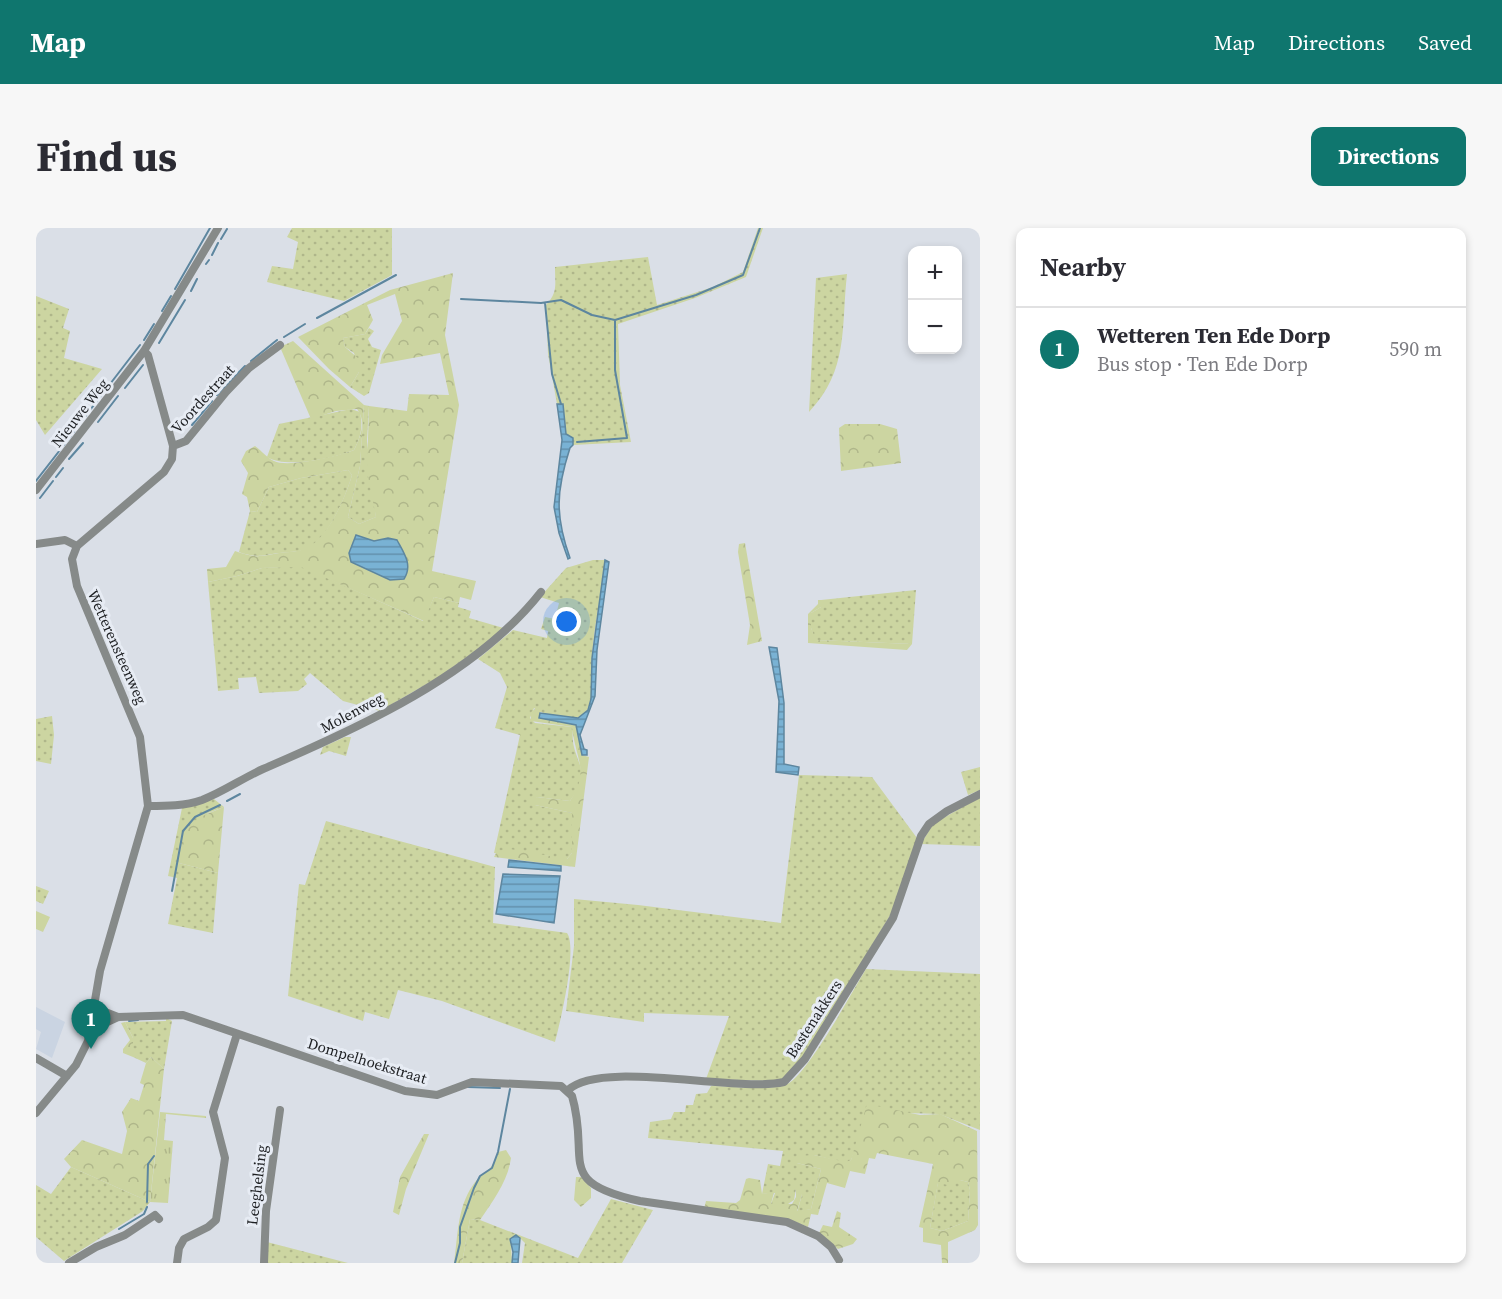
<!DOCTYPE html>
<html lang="en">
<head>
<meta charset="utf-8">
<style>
	body { margin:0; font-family:"Source Serif 4",serif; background:#f7f7f7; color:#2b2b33 }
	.controls { position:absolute; right:18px; top:18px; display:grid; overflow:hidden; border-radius:12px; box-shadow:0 3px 9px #0003 }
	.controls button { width:54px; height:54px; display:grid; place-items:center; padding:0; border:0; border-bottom:2px solid #e1e1e2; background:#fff; color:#2b2b33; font:30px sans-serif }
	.you { position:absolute; left:531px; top:394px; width:21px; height:21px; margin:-15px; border:4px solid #fff; border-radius:50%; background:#1a73e8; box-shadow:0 0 0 9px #1a73e833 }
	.badge { display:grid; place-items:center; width:39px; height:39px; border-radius:50%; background:#0f766e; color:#fff; font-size:20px; font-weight:700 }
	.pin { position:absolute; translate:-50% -50px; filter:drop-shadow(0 2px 3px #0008) }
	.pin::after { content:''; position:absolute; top:32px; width:21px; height:18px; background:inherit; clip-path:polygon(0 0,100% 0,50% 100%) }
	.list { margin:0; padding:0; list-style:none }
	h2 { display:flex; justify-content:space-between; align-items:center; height:78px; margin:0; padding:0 24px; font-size:26px }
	h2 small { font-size:20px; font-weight:400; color:#7c7c81 }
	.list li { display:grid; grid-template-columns:39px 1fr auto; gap:18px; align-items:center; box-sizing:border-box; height:84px; padding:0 24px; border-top:2px solid #e1e1e2 }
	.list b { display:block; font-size:22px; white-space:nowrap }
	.list p { margin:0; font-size:20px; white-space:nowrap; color:#7c7c81 }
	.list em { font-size:20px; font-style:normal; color:#7c7c81 }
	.map { position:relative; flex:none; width:944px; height:1035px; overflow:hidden; border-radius:12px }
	header { display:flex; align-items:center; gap:36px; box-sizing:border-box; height:84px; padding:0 30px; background:#0f766e; color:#fff }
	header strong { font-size:28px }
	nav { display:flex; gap:33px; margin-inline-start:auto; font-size:21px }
	.intro { display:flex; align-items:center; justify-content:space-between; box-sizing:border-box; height:144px; padding:0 36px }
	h1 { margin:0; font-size:42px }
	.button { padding:15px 27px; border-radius:12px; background:#0f766e; color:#fff; font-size:21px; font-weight:700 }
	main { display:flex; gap:36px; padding:0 36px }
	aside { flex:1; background:#fff; border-radius:12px; box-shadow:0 3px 9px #0003 }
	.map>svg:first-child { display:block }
</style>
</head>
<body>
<header>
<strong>Map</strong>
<nav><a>Map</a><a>Directions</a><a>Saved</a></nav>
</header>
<div class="intro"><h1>Find us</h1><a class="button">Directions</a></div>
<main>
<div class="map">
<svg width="944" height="1035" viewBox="0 0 944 1035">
	<defs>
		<pattern id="grass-dots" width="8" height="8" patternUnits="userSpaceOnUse" patternTransform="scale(1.5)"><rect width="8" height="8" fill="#ccd5a1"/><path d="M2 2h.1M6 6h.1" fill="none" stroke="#afb68a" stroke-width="1.8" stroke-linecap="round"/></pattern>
		<pattern id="forest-crowns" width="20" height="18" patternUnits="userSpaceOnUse" patternTransform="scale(1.5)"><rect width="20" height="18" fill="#ccd5a1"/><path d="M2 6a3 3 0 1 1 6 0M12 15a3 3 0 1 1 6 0" fill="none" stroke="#afb68a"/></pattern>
		<pattern id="park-tufts" width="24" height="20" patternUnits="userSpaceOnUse" patternTransform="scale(1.5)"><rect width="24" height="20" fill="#ccd5a1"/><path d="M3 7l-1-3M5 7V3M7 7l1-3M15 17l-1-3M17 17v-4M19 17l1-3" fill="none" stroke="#afb68a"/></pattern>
		<pattern id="water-rules" width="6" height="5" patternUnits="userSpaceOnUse" patternTransform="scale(1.5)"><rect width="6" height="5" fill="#79b2d4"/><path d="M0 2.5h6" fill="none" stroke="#6390ac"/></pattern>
	</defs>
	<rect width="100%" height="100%" fill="#dadfe7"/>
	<path fill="#cad4e2" d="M0,779L29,794L16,830L0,821L5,804L0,801Z"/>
	<path fill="url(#grass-dots)" d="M256,0H356V47L308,73L231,54L236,38L257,41L262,14L251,9Z
		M722,0H727L710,49L659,70L582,96L584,157L595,214L537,217V210L530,206L527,176H521L512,126L510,77C522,64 519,57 519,39L612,29L621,77L677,59L707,44Z
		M811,46C805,100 813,142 773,184L780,50Z
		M0,68L33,81L27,100L34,103L28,130L66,141L9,207L0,192Z
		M333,100L338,103L332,111L336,119L345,122L333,165L328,168L314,159L323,144L318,125L309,119L307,110L329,106Z
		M328,177L333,178L331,213L340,289L323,296L312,289L324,238Z
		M315,181L324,184C327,199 325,209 318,222C299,230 250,241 231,229L243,196Z
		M312,242L316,247C310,268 292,311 271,321C263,324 252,324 243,325C224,328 220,330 203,324L214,283L221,284L233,259L265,250Z
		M557,332H569C566,365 558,397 556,429C555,446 560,469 550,484C541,497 508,488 498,480L494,490L499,495L536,499L537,501C533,533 560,539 534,573L501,569L499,577L536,585V625L531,631H514V628L458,625L484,507L459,500L471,459L464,445L442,431L477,402L511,410L512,403L505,401L509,389L519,391L523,375L504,369L530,340Z
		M265,338L387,393L398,369L423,375L422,379L435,383L433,390L471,401L401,450L344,483L307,473L274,445L268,451L271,456L262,463L223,465L220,449L202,450L203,461L182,463L172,354L201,348L226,340Z
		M880,362L876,416L779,412L775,400V385L785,379V372Z
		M16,488L18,507L15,536L0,533V491Z
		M309,509H315L310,528L293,523L284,527L287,519Z
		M944,539V562L932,567L925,544Z
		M763,547L836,549L881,610L858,681L765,833L751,849L739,853L670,851L693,788L608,785V794L530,783L538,718V671L602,677L745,695Z
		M944,569V618L885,616L897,596Z
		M178,571L188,579L172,585L143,635L182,645L177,705L132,696L141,650L132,648L146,580Z
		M290,593L459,639L457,695L531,705C542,720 524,795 519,814L406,773L362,762L353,791L329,784L327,793L252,768L263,656L269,657Z
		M0,658L13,663L7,676L0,673Z
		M830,741L944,746V902L903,886L871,885L819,922L815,932L810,935L778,927L761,935L785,941L775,981L761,984L766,967L760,961L758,972L749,978L735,976L739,965L726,966L732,936L744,938L747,923L612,910L614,894L635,891L638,884H649L650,877H657L660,866L671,865L675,858C698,858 727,863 749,857C769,852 817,762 830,741Z
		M130,790L136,793L128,841L115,829L110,835L97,829V810L89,794L130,793Z
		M35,939L114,974L107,983L28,1033L0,1009V957L15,966Z
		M924,952L932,954L934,962L932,993L906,1003L894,1000L902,954Z
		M575,971L617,982L586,1035H486L489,1015L484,1010L475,1017L476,1035H426L434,991L444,992L542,1030Z
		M231,1014L312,1035H231Z"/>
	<path fill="url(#forest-crowns)" fill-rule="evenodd" d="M417,45L409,107L423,177L396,343L440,353L435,372L424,369L423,375L398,369L388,393L265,339L226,340L201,348L172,354L171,341L190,339L199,323C221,330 221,329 243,325C252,324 263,324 271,320C292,310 310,268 316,247L312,242L265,250L233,259L221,284L214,283L211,269L206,266L212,245L205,233L210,223L219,218C226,223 231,230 238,233C252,240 303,228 318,222C324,210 331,193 321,181L300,183L275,191L244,119L257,113L328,177L324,238L312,289L323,296L340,289L331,243L333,178L371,183L373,166L413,167L404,125L344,136L346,127L366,93L359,66L331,77L337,92L329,106L307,110L309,119L323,131V144L314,159L293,141L262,109L354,62Z
		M809,196H844L861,201L865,235L805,243L803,200Z
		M709,315L726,413L711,417L714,397L702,324L703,316Z
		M782,372H785V379L775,385V400L780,412L876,416L871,422L772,415V386L782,376Z
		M503,478L506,481L504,485L540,497L546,527L553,529L539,639L458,629L461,623L474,621L514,628V631H531L536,625V585L499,577L497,574L501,569L534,573C554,543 540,533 536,499L495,493V484Z
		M188,579L182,645L143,635C150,596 150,594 188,579Z
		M0,683L14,689L7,704L0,701Z
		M89,794L97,810V829L87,825V821L94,812L85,795Z
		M115,829L128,841L114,974L35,939L28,931L46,912L86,926L91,903L86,884L95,870L103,873L108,857L104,855L110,835Z
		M831,876L884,887L904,886L941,903L942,997L939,1002L912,1014V1035H906L905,1017L887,1014V1000L883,999L897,936L841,925L839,931L833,930L829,946L814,943L809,960L791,955L782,987L775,986L772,999L760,994L668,981L670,973L700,975L704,972L710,951L713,950L724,952L726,966L738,964L735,976H756L760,969V957L763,956L766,967L761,983L775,981L785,941L761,935V928L778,927L810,934L815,932ZM924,952L932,954L934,962L932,993L906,1003L894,1000L902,955L917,958Z
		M388,906H393L370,961L363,987L357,984L364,949Z
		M470,922L475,930C472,953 457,973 444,992L434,991L426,1035H418C422,1008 421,980 437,957C448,941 455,947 462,924Z
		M540,949H545L555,960V970L545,979L538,972Z
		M801,983L805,985L803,999L821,1011L817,1016L802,1021L783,1005L787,997L796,999Z"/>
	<path fill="url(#park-tufts)" d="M124,884L170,888V890L130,886L128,912L137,913L132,975L114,974Z"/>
	<path fill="url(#water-rules)" stroke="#5d869f" stroke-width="1.5" d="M521,176H527L530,206L537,210V217L534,220C520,263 519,288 534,330L532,331L523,305L518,279L526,212Z
		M320,307L338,313L352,310L361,312C368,325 377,337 368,351L354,352L315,334L313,325Z
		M569,332L573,334L561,422L559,468L544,507L548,521L551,522V527H546L540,497L503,490L504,485L542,490L552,482L555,471L556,430Z
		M733,419L741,420L748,475V536L763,539L762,547L740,544L743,473Z
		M473,632L525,638V643L472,639Z
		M467,646L524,648L518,695L460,686Z
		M480,1007L484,1010L482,1035H476L477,1024L474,1011Z"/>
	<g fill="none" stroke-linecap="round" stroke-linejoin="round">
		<path stroke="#5d869f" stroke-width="2" d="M185,11L191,1
			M176,27L182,15
			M170,36L173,32
			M139,61L174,0
			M155,63L161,51
			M425,71L505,75L525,72L556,87L579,92L660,67L707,47L724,0
			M509,75L516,146L525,176
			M126,83L135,68
			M281,90L360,47
			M248,109L269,96
			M108,112L118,96
			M123,115L149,72
			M215,133L241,112
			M89,160L107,137
			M181,167L209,138
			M62,194L82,168
			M156,197L176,173
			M41,199L104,117
			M541,214L591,210L579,142V93
			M33,231L47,215
			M20,249L27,240
			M0,253L38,204
			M4,270L17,253
			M191,573L204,566
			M136,663L147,603L159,589L184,577
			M93,793L102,792
			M432,859L464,860
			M111,974L112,936L118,928
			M83,1001L108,986L111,979
			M419,1035L424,1015V999L438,960L444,948L456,940L462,924L474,861"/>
		<path stroke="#868a89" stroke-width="8" d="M137,218L150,213L190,164L213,140L244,117
			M0,262L108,123L182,0
			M0,316L29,312L41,318
			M112,578C130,578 149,578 166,572C187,564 207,550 227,541C323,500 440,447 505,364
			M59,780L82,789
			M56,801L82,789L147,787L369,863L401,867L436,854L525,858L536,868C555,932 517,954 604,973L751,994L782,1008L795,1019L803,1032
			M0,830L31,848
			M532,862C566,831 698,865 748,854L769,831L857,690L885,608L893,596L911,583L944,566
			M0,885L40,837L52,813L64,743L112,578L104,509L41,358L36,331L41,318L128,244L136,231L137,218L112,127L108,123
			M33,1035L60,1019L89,1007L119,987L123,991
			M141,1035L143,1020L148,1011L172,999L180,992L189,930L177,884L201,806
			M228,1035L230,983L244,882"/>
	</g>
	<g text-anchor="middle" stroke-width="6" stroke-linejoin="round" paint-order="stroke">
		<g font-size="15" fill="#1d1f22" stroke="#e7ecf4">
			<text transform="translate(167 171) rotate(-48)" y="5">Voordestraat</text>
			<text transform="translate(44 185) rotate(-52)" y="5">Nieuwe Weg</text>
			<text transform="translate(81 419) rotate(66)" y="5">Wetterensteenweg</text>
			<text transform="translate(316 485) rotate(-28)" y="5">Molenweg</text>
			<text transform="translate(778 791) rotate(-57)" y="5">Bastenakkers</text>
			<text transform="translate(331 833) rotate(17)" y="5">Dompelhoekstraat</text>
			<text transform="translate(221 957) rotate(-83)" y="5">Leeghelsing</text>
		</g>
	</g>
</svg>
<div class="controls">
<button>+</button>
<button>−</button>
</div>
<div class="you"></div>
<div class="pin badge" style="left:55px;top:821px">1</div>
</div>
<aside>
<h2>Nearby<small></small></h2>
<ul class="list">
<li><span class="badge">1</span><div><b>Wetteren Ten Ede Dorp</b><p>Bus stop · Ten Ede Dorp</p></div><em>590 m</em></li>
</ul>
</aside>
</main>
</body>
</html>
